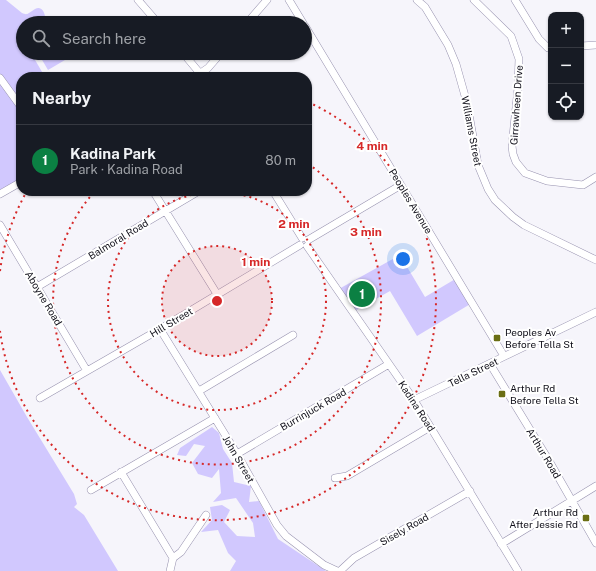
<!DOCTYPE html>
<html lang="en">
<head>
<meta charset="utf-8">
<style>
	body { margin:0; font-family:"Public Sans",sans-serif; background:#20242c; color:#f1f3f6 }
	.controls { position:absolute; right:12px; top:12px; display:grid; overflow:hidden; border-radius:8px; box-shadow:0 1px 3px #0004 }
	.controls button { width:36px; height:36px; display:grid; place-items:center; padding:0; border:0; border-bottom:1px solid #363941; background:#171b24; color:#f1f3f6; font:20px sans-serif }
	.you { position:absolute; left:403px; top:259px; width:14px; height:14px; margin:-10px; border:3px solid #fff; border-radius:50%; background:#1a73e8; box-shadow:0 0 0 6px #1a73e833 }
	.badge { display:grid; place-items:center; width:26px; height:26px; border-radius:50%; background:#0b8043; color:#fff; font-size:13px; font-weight:700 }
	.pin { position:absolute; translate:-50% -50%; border:2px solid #fff; box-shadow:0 1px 4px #0006 }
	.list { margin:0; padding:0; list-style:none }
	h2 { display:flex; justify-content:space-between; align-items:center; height:52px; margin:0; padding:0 16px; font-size:17px }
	h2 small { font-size:13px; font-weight:400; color:#9ea1a6 }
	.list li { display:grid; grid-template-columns:26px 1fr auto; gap:12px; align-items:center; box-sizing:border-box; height:72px; padding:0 16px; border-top:1px solid #363941 }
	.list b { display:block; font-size:15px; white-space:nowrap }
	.list p { margin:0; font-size:13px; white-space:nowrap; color:#9ea1a6 }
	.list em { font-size:13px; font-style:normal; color:#9ea1a6 }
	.icon { flex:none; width:22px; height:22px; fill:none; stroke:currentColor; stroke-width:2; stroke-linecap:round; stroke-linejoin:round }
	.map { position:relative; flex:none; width:596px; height:571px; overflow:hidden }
	.search { position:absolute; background:#171b24; box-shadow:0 1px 3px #0004; left:16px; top:16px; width:296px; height:44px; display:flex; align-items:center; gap:10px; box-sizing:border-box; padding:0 14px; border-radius:22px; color:#9ea1a6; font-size:15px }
	.panel { position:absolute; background:#171b24; box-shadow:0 1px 3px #0004; left:16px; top:72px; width:296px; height:124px; border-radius:16px }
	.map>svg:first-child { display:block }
</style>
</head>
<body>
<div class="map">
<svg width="596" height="571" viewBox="0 0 596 571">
	<rect width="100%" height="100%" fill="#f6f5fb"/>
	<path fill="#d1c8fe" d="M0,0H6L22,13C25,14 26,15 29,13C31,12 33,10 35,9C41,6 44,11 45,16L40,23H23V53H31L45,77L56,76L60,77H21V182L0,194Z
		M38,53H61L65,60L48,70Z
		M400,255L425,297L457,278L472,303L417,336L390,291L353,312L337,290Z
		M0,370L27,417L74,494L77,504L74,507L84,515L118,571H0Z
		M212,427L219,433L223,449L232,463L234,482L251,486L249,502L259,501L278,539L326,571H230L236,561L228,553L218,530L201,532L212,520L210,507L222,505L230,510L224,522L237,536L255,537L253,523L236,498L213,502L221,493L219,469L212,478L198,474L192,463L205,446L194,444L186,456L177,455L180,448Z"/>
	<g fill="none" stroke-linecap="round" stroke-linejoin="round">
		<defs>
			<path id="minor" d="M138,0L158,23
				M289,0L303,23
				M417,0L425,7L448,45L456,64L467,103L478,165L488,189L495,200L513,217L524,225L596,260
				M474,0L511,36L519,59L518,88L512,146L513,154L516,162L525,173L547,181L583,185L596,177
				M515,0L539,39L548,48H551
				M247,23L267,0
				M305,26L504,356
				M581,46L596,45
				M183,53L203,77
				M195,77L208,68L221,53
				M0,78L21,107
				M153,191L217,294
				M273,191L302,238
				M0,194L21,182
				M0,225L87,371
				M308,240L401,185
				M307,246L414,400L518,571
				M37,287L199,191
				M160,329L237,454L277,525L286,536L324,565L337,571
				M490,364L548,459L596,543
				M199,391L293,335
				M40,398L160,329L300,245
				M414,400L596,312
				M237,454L389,364
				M121,472L173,558L170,571
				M335,478L347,476L430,427
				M91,490L215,418
				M501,544L596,486
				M173,558L181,552L206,515
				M340,571L354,558L470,491"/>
		</defs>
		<use href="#minor" stroke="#9792af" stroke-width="8"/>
		<use href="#minor" stroke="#fff" stroke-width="7"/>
	</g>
	<circle cx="217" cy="301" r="55" fill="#d62828" fill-opacity=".12"/>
	<g fill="none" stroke="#d62828" stroke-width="2" stroke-dasharray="2 4">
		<circle cx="217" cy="301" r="55"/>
		<circle cx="217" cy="301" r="109"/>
		<path d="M308 164A164 164 0 1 1 95 191"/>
		<path d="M0 271A219 219 0 0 1 27 191M308 102A219 219 0 1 1 0 331"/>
	</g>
	<g fill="#6b6f14" stroke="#fff" stroke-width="1.5">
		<rect x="493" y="334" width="8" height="8" rx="2"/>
		<rect x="498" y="390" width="8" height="8" rx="2"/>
		<rect x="582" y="514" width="8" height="8" rx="2"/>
	</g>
	<g text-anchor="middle" stroke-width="4" stroke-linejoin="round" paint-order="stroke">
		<g font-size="10" fill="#100f19" stroke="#fff">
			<text transform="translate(516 105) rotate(-86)" y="4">Girrawheen Drive</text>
			<text transform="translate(472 131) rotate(79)" y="4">Williams Street</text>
			<text transform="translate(411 201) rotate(59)" y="4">Peoples Avenue</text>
			<text transform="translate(118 239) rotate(-31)" y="4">Balmoral Road</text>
			<text transform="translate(44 298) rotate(59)" y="4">Aboyne Road</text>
			<text transform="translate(171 322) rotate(-31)" y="4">Hill Street</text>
			<text transform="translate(473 372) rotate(-26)" y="4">Tella Street</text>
			<text transform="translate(417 406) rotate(57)" y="4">Kadina Road</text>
			<text transform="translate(313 409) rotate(-30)" y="4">Burrinjuck Road</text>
			<text transform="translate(544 453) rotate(59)" y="4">Arthur Road</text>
			<text transform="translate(239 459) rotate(60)" y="4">John Street</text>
			<text transform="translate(404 529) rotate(-30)" y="4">Sisely Road</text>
		</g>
		<g font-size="10" fill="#100f19" stroke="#fff" text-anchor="start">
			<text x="505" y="336">Peoples Av<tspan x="505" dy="12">Before Tella St</tspan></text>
			<text x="510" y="392">Arthur Rd<tspan x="510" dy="12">Before Tella St</tspan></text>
			<text x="578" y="516" text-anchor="end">Arthur Rd<tspan x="578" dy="12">After Jessie Rd</tspan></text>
		</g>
	</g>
	<circle cx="217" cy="301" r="6" fill="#d62828" stroke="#fff" stroke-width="2"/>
	<g font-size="12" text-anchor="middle" font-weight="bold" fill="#d62828" stroke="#fff" stroke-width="4" stroke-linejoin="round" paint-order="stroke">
		<text x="372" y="150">4 min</text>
		<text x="294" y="228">2 min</text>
		<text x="366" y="236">3 min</text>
		<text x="256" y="266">1 min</text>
	</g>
</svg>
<div class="controls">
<button>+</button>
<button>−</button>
<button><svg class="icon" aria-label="locate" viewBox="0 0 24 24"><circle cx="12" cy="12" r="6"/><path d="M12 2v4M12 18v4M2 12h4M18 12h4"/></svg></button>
</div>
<div class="you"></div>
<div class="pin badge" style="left:362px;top:294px">1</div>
<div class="search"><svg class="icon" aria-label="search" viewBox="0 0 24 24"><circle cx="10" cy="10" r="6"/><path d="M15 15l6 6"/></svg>Search here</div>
<section class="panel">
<h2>Nearby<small></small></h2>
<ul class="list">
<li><span class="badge">1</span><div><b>Kadina Park</b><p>Park · Kadina Road</p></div><em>80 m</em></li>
</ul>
</section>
</div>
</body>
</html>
